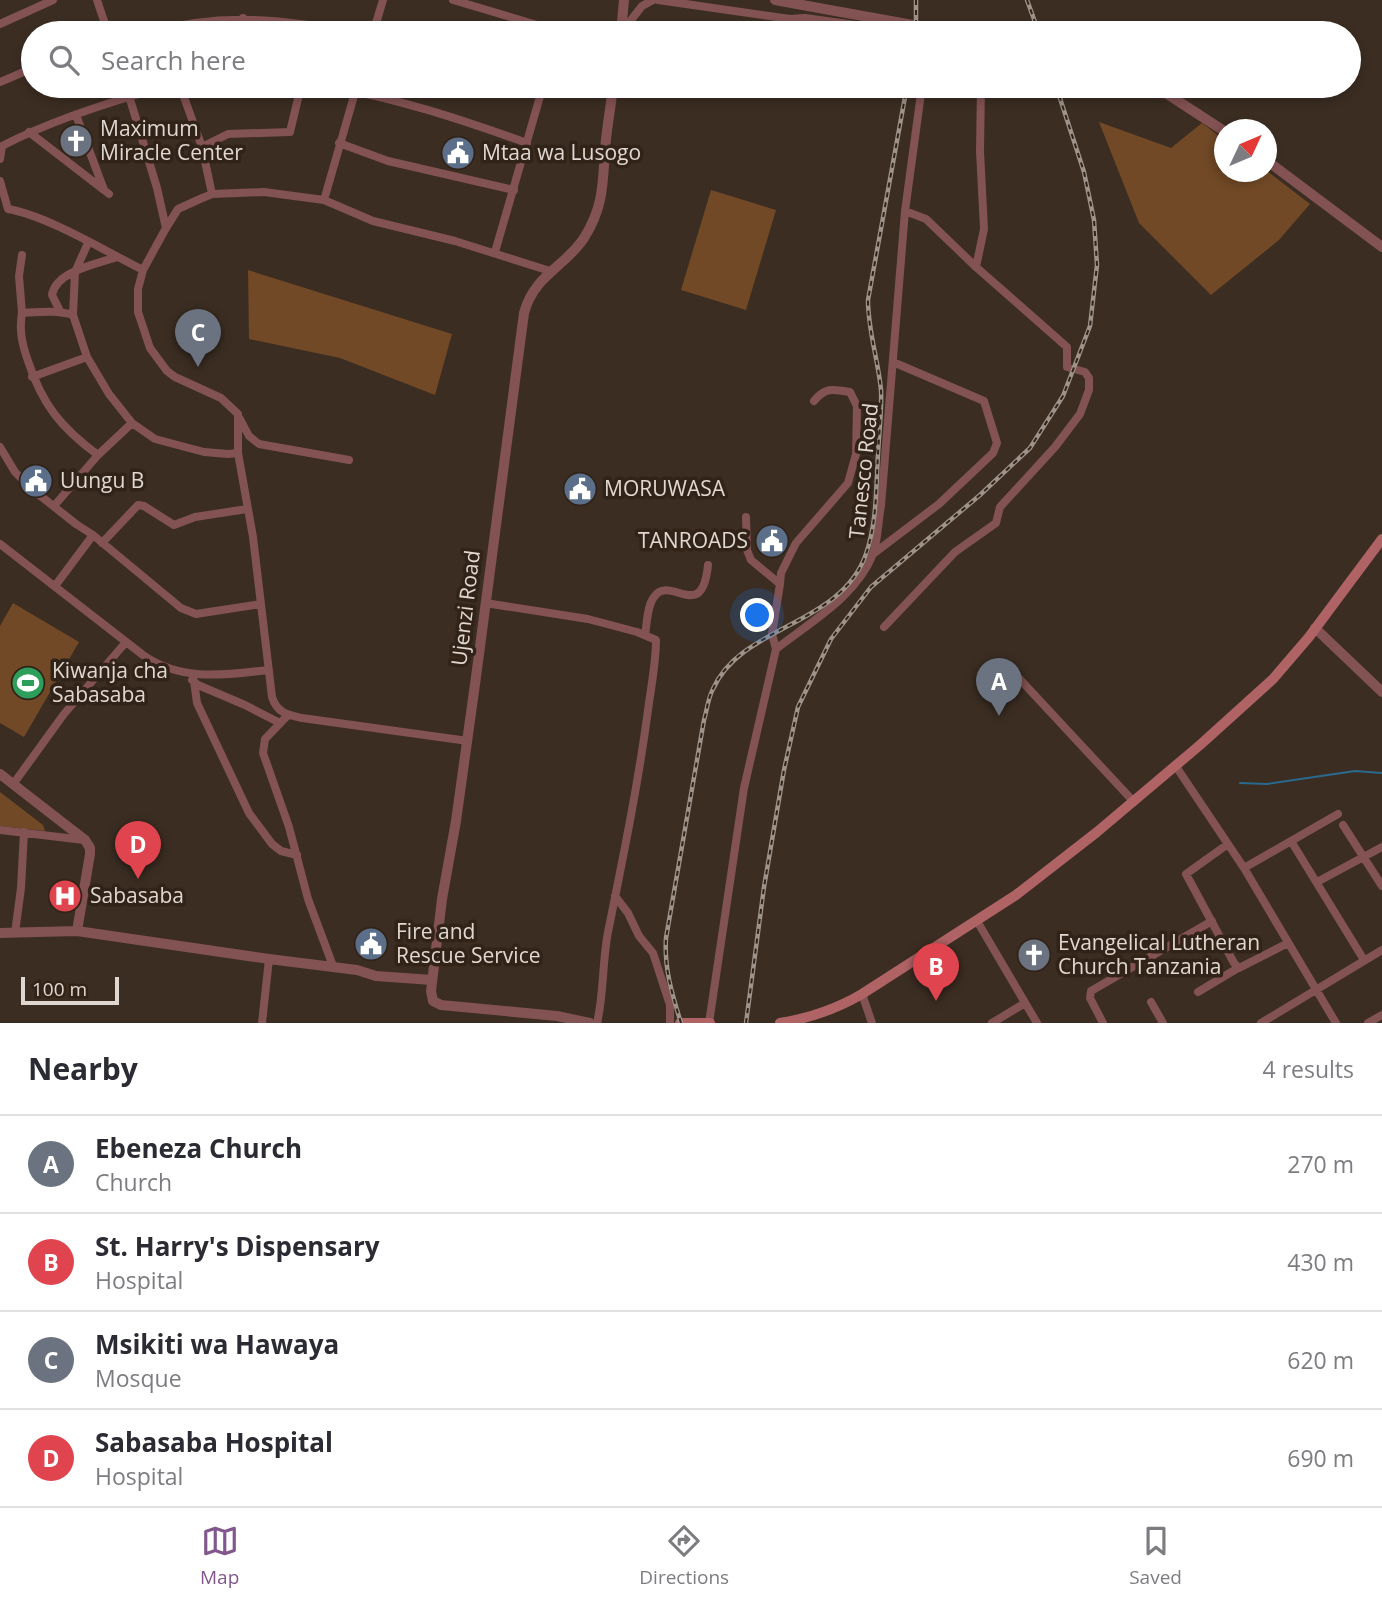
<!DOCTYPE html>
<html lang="en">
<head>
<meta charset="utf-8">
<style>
	body { margin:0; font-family:"Open Sans",sans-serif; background:#f7f7f7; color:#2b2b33 }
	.compass { position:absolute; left:1214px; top:119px; width:63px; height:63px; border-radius:50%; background:#fff; box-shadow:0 4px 10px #0003; rotate:46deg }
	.scale { position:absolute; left:21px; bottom:18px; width:98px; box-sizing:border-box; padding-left:7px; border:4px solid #e0d7d0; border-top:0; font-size:19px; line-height:24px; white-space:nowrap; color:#e0d7d0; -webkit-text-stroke:5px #312318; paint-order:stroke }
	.you { position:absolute; left:758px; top:616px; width:24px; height:24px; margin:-18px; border:5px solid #fff; border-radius:50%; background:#1a73e8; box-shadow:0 0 0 10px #1a73e833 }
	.badge { display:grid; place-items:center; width:46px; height:46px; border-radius:50%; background:#82578d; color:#fff; font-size:23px; font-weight:700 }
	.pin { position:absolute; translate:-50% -58px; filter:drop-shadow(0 2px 4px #0008) }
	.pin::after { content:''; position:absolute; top:37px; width:24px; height:21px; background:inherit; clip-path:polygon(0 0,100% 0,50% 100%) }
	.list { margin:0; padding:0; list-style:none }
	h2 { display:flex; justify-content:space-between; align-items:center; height:91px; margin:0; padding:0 28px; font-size:30px }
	h2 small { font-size:23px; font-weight:400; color:#7c7c81 }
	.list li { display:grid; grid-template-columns:46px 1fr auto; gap:21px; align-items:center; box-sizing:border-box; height:98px; padding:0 28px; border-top:2px solid #e1e1e2 }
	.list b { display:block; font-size:26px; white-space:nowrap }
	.list p { margin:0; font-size:23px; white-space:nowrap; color:#7c7c81 }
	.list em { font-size:23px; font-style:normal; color:#7c7c81 }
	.icon { flex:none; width:38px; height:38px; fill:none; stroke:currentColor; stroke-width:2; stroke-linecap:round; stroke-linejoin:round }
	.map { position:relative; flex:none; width:1382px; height:1023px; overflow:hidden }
	.search { position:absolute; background:#fff; box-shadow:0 4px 10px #0003; left:21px; right:21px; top:21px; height:77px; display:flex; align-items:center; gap:18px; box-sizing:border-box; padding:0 24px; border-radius:38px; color:#7c7c81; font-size:26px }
	.sheet { height:483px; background:#fff }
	nav { display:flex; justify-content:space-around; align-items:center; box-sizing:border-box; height:98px; border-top:2px solid #e1e1e2; background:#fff; font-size:19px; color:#7c7c81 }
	nav a { display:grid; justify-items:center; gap:4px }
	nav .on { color:#82578d }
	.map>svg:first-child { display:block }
</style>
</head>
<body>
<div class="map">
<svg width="1382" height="1023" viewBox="0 0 1382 1023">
	<rect width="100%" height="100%" fill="#3b2d22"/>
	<path fill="#714926" d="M1099,122L1171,148L1202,123L1224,140V172L1267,171L1310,204L1279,240L1211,295L1139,223Z
		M711,190L776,210L746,310L681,290Z
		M248,270L452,334L435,395L340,358L249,339Z
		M13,603L79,642L24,737L0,723V626Z
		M0,792L43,825L45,831L0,826Z"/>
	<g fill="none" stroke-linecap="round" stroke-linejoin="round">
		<path stroke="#296a8e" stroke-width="2" d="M1240,783L1267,784L1355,771L1382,773"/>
		<path stroke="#835253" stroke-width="8" d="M97,0L108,33
			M453,0L564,33
			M658,0L790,19L805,18L913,33
			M0,24L53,0
			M147,33C221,12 283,19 357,33
			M243,33V18
			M373,33L383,0
			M621,33L642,6L653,0
			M0,82L33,68
			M126,86L157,188L166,228
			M180,86L202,147L212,194
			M324,86C394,97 460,119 527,143
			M531,86L542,90
			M76,115L104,190L109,194
			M29,132L104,190
			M339,143L388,161L514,190
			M202,147L228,134L290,132L301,86
			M0,159L2,146C54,119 112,101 168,86
			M0,181L8,209C48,216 105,251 143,270
			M324,200L356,89
			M88,243L75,272L73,315L87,357L109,394L132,423L155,439L204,452L228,454L238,453
			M495,252L543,86
			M22,255L19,276L22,313
			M976,267L984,229L980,151L981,86
			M60,311L52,295C56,271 97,264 117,257
			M73,315C57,310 39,312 22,313C19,330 22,344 28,361C42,404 61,428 98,455
			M32,377L87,357
			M240,419L249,436L259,444L349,460
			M0,447L15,472L33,490L76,524L93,535L181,608L196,614L261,604
			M54,506L98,455L132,423
			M746,517L747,550L751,560L780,584L772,634L776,649
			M102,543L138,505L144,506L174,525L195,517L247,509
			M0,544L143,655C182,682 224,675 268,670
			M873,554L939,504L993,453L997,443L984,401L893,362
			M780,584L781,573L796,543L848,483L856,454L857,406L850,392C833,389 825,387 814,401
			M55,586L93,535
			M485,603L588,619L637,632L656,640C656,663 651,687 648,710C638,785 623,858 608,932C602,963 604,994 597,1023
			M884,627L955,552L996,523L1000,507L1055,447L1080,414L1089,390V378L1085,372L1067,367V347L976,267L926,219L905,211
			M645,635C647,624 647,606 654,597C670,573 702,625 708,565
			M1014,673L1134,802
			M192,680L198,685L245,705L280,723
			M194,681L197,703L249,813L272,844L281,851L297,855
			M288,715L265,739L263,753L289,827L308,899L333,966
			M468,741L302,718C288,715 277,713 272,697L253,537L238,453V414L221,398L175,377L167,371L150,348L138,312V289L143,270L166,228L178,209L200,199L212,194L264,192L324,200L373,221L455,241L550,271
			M1175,765L1244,868L1336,1023
			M14,783L64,714L126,642
			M1343,825L1382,886
			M0,830L84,840
			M1291,841L1364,960
			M1228,844L1186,874L1234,963L1239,968L1288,943
			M1244,868L1338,814
			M1317,882L1382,847
			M615,896L628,913L639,936L653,953L670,1005V1023
			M977,921L1037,1023
			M15,933L21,888L24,832
			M1198,992L1238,968
			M862,994L872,1023
			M1151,1002L1163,1023
			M262,1023L269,959
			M709,1023L744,788L776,649C810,622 856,597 873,554C878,540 878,521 881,506L905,211L922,86
			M992,1023L1025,1003
			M1103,1023L1090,998L1091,991L1212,921
			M1261,1023L1382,950
			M1368,1023L1382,1015"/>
		<path stroke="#835253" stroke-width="10" d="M775,0L918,26L984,33
			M621,33L624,0
			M1155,86L1224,131
			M1266,160L1382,247
			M1315,628L1382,692
			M0,774L85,840L90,848V854L77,931
			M0,933L77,931L269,959L357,970L376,976L432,980
			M590,1023L557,1016L441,1005L433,1001L431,991L442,899L456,821L476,677L524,313C534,275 565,267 584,238C606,203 602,179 606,139C608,122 611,104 613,86"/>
		<path stroke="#b06365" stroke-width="10" d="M680,1023H710
			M780,1023C810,1018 835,1010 862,994L1016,895L1097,832L1200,745L1273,679L1309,637L1382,539"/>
		<defs>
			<path id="rail" d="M916,0V33
				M1027,0L1039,33
				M681,1023C672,994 664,968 666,938L704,720C707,710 708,698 713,689C741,625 841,626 866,554C877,523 876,487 878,454C879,433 882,410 881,390C878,359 868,331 868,300L907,86
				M746,1023L764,887L784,770L798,707L831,639L871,587L980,495L1030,448L1063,396L1090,326L1097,265L1094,220L1084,172L1056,86"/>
		</defs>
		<use href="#rail" stroke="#9e938a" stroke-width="4.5"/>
		<use href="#rail" stroke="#312318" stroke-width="2" stroke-dasharray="5" stroke-linecap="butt"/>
	</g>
	<defs>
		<symbol id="church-disc" viewBox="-11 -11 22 22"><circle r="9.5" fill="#6b7280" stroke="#312318"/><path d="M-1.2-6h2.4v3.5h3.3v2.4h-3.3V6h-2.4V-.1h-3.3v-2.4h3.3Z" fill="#fff"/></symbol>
		<symbol id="civic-disc" viewBox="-11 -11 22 22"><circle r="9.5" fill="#5c6f8a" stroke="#312318"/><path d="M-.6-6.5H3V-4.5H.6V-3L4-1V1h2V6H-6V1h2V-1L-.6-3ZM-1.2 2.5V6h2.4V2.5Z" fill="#fff"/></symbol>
		<symbol id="stadium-disc" viewBox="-11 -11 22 22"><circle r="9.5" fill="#2e9e5b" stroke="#312318"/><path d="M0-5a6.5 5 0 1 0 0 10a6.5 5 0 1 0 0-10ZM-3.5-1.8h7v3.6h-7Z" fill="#fff"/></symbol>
		<symbol id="hospital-disc" viewBox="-11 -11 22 22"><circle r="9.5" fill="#e0444e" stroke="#312318"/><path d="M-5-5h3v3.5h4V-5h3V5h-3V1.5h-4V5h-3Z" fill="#fff"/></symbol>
	</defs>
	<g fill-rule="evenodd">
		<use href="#church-disc" x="57" y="122" width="38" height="38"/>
		<use href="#civic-disc" x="439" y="134" width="38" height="38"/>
		<use href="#civic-disc" x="17" y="462" width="38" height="38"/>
		<use href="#civic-disc" x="561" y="470" width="38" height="38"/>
		<use href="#civic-disc" x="753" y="522" width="38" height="38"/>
		<use href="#stadium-disc" x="9" y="664" width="38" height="38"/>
		<use href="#hospital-disc" x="46" y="877" width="38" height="38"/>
		<use href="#civic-disc" x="352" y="925" width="38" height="38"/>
		<use href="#church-disc" x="1015" y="936" width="38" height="38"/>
	</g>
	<g text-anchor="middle" stroke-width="7" stroke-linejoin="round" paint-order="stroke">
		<g font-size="21" fill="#e0d7d0" stroke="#312318" text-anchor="start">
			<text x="100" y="136">Maximum<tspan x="100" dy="24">Miracle Center</tspan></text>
			<text x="482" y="160">Mtaa wa Lusogo</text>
			<text x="60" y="488">Uungu B</text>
			<text x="604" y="496">MORUWASA</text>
			<text x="748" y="548" text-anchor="end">TANROADS</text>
			<text x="52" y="678">Kiwanja cha<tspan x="52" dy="24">Sabasaba</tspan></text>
			<text x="90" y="903">Sabasaba</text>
			<text x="396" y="939">Fire and<tspan x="396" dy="24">Rescue Service</tspan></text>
			<text x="1058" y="950">Evangelical Lutheran<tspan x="1058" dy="24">Church Tanzania</tspan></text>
		</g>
		<g font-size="21" fill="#e0d7d0" stroke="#312318">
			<text transform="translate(864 471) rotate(-84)" y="7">Tanesco Road</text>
			<text transform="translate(466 608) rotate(-83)" y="7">Ujenzi Road</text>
		</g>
	</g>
</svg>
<svg class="compass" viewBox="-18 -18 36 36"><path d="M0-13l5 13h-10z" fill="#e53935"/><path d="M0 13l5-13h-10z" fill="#7c7c81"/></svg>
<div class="scale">100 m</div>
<div class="you"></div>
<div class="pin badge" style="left:999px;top:716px;background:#6b7280">A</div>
<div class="pin badge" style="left:936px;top:1001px;background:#e0444e">B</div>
<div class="pin badge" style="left:198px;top:367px;background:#6b7280">C</div>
<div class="pin badge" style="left:138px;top:879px;background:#e0444e">D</div>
<div class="search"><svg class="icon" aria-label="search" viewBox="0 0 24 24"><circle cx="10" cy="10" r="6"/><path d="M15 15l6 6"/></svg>Search here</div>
</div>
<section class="sheet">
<h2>Nearby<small>4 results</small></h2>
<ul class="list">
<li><span class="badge" style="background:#6b7280">A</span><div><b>Ebeneza Church</b><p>Church</p></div><em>270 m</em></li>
<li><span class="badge" style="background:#e0444e">B</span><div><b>St. Harry's Dispensary</b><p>Hospital</p></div><em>430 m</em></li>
<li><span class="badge" style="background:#6b7280">C</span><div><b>Msikiti wa Hawaya</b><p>Mosque</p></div><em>620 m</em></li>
<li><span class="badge" style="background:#e0444e">D</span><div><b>Sabasaba Hospital</b><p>Hospital</p></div><em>690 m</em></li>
</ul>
</section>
<nav>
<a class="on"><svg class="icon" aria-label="map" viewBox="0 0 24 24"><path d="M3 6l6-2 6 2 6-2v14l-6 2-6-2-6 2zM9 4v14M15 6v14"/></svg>Map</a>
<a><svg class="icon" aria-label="directions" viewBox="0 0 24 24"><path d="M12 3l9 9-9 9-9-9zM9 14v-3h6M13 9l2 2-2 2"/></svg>Directions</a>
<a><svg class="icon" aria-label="saved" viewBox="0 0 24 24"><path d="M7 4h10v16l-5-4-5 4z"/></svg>Saved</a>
</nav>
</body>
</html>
